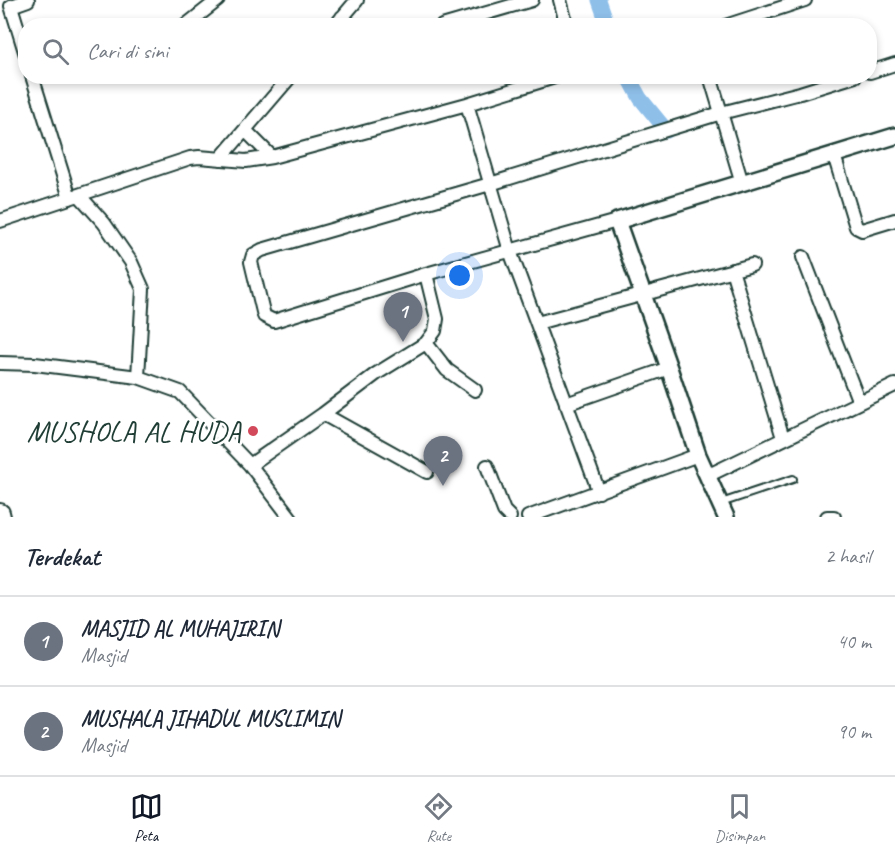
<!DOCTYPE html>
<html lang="id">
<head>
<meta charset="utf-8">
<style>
	body { margin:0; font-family:Caveat,sans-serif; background:#f6f6f7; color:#1f2937 }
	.you { position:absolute; left:460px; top:276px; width:21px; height:21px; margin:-15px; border:4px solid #fff; border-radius:50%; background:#1a73e8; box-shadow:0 0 0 9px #1a73e833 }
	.badge { display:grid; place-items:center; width:39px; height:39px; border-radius:50%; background:#111827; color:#fff; font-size:20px; font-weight:700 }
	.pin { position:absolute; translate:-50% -50px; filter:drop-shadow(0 2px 3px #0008) }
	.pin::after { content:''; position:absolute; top:32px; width:21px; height:18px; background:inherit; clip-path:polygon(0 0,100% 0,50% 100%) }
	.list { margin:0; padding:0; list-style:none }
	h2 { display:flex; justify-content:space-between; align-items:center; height:78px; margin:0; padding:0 24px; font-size:26px }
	h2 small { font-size:20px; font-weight:400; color:#747a83 }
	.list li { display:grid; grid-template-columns:39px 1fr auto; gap:18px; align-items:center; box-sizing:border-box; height:90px; padding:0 24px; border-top:2px solid #e0e1e3 }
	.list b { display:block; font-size:22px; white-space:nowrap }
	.list p { margin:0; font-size:20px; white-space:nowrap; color:#747a83 }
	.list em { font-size:20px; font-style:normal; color:#747a83 }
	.icon { flex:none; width:33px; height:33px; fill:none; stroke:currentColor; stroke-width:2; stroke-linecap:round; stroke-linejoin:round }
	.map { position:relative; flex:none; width:895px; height:517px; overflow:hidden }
	.search { position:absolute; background:#fff; box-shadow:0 3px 9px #0003; left:18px; right:18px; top:18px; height:66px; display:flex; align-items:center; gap:15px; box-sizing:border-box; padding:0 21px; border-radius:24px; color:#747a83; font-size:22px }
	.sheet { height:258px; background:#fff }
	nav { display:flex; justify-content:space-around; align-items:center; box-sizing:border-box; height:84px; border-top:2px solid #e0e1e3; background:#fff; font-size:16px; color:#747a83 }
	nav a { display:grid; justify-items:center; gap:3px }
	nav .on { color:#111827 }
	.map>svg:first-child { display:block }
</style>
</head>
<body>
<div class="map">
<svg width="895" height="517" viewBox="0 0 895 517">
	<rect width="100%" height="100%" fill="#fff"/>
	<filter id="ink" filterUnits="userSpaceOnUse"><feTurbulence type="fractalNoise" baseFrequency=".0167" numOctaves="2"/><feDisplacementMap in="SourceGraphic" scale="12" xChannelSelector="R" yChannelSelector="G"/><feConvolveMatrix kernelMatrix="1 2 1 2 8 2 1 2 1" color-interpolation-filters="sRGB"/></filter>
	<g filter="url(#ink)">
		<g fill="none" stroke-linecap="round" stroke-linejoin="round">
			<path stroke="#8ebfe9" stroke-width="15" d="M599,0L608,26
				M628,76L640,98L667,131"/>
			<defs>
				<path id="service" d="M721,503L793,479"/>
				<path id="minor" d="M560,0L567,26
					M342,17L352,26
					M185,26L218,0
					M335,26L357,0
					M442,26L532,0
					M725,26L805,0
					M26,55L11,6L28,0
					M870,72L895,64
					M32,76L70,198
					M710,76L742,183
					M467,104L510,251L599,492
					M245,130L272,157
					M834,155L856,227L862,230L895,220
					M220,159L291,76
					M79,195L104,223L131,262L143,289L138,377
					M0,221L190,158L199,157L246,161L272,157L467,104L558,76
					M617,221L426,274L274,321L264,316L251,262L253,255L262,250L490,184L721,113L800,93L855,76
					M803,257L859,402
					M732,270L783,438
					M537,323L752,265
					M426,343L447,370L475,390
					M0,363L35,364L138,377L180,392L250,465L290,517
					M566,404L669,368
					M323,414L427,472
					M250,465L323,414L376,374L426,343L435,331L437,319L426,274
					M487,466L504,511L510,517
					M707,476L895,385
					M528,517L698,455
					M827,517H834"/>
				<path id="tertiary" d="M726,517L698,455L669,368L617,221L895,136"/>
				<path id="secondary" d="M0,513L1,517"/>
			</defs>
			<use href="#service" stroke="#1f3d34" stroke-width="10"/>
			<use href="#minor" stroke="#1f3d34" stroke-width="16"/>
			<use href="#tertiary" stroke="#1f3d34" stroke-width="20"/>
			<use href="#secondary" stroke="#1f3d34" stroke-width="22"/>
			<use href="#service" stroke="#fff" stroke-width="6"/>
			<use href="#minor" stroke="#fff" stroke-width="12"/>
			<use href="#tertiary" stroke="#fff" stroke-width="15"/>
			<use href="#secondary" stroke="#fff" stroke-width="18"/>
		</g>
	</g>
	<circle fill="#d1495b" stroke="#fff" stroke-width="2" cx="253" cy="431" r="6"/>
	<g text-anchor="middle" stroke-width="5" stroke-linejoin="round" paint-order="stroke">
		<g font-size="30" fill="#1f3d34" stroke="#fff" text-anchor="end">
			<text x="241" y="441">MUSHOLA AL HUDA</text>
		</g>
	</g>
</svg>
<div class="you"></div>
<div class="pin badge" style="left:403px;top:342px;background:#6b7280">1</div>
<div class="pin badge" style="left:443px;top:486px;background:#6b7280">2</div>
<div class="search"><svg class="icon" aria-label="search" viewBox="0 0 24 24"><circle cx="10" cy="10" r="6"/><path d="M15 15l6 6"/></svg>Cari di sini</div>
</div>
<section class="sheet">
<h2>Terdekat<small>2 hasil</small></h2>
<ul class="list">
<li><span class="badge" style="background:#6b7280">1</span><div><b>MASJID AL MUHAJIRIN</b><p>Masjid</p></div><em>40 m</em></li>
<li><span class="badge" style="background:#6b7280">2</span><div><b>MUSHALA JIHADUL MUSLIMIN</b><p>Masjid</p></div><em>90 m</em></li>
</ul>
</section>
<nav>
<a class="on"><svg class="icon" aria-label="map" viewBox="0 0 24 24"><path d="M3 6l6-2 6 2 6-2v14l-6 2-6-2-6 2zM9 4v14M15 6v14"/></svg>Peta</a>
<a><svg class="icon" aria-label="directions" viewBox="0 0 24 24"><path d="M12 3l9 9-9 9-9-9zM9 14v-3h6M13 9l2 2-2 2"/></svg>Rute</a>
<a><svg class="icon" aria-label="saved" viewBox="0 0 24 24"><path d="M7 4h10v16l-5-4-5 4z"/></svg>Disimpan</a>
</nav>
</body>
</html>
